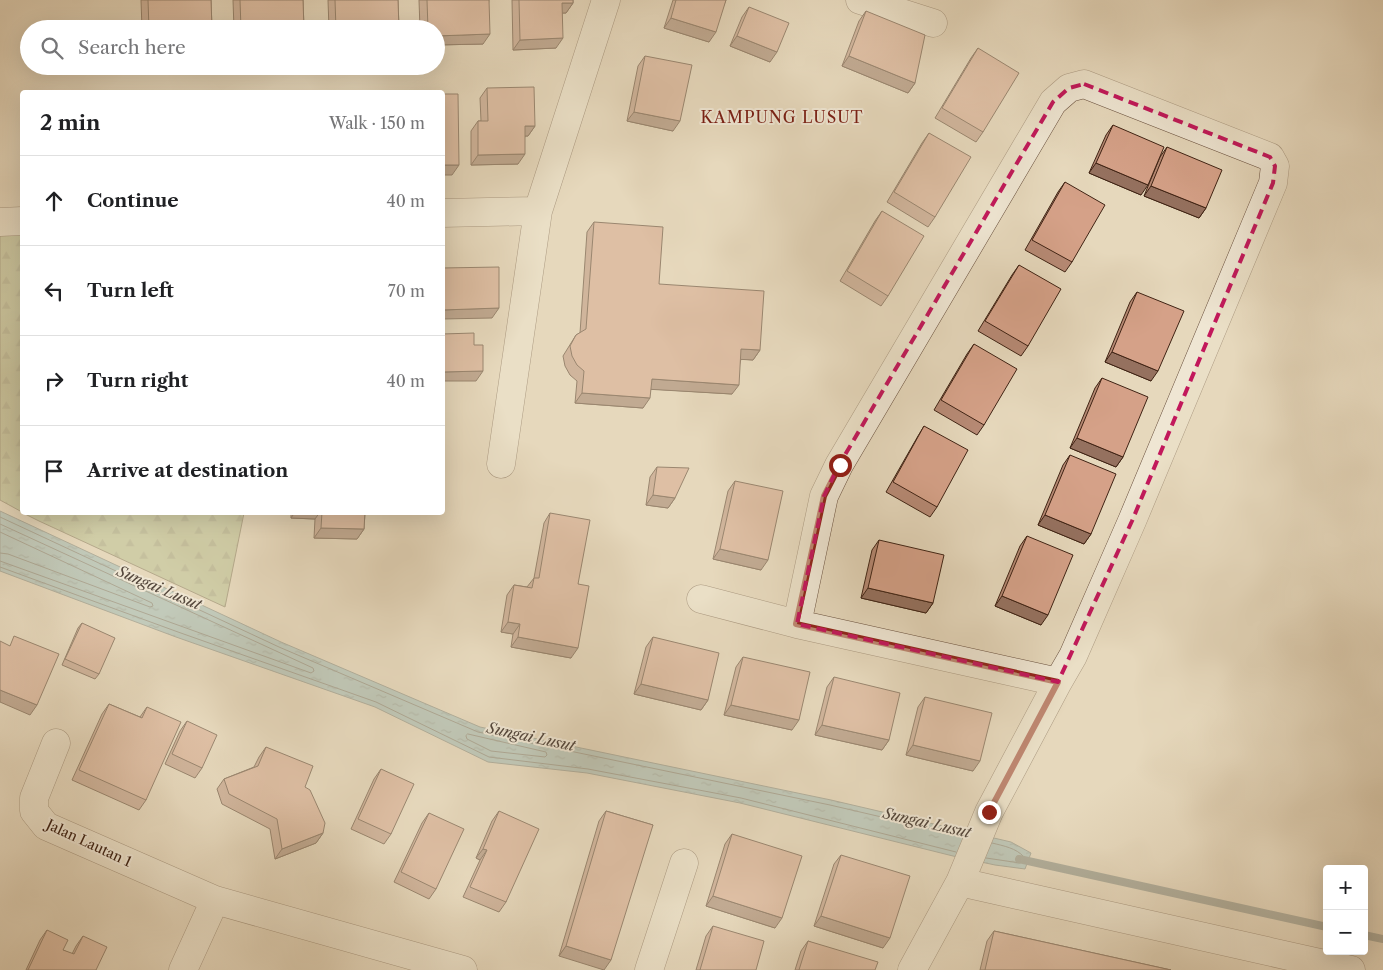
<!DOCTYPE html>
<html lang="en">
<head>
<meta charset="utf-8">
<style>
	body { margin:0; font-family:"Libre Caslon Text",serif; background:#f6f6f6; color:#202124 }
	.controls { position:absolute; right:15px; bottom:15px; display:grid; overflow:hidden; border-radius:5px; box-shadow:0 5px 20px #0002 }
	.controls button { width:45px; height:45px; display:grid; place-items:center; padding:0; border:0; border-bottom:1px solid #e0e0e0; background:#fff; color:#202124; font:25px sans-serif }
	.stop { position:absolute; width:15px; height:15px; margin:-11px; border:4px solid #8f2418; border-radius:50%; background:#fff }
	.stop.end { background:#8f2418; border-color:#fff; box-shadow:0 1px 5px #0008 }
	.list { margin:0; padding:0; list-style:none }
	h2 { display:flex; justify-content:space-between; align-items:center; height:65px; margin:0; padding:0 20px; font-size:21px }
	h2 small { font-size:16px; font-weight:400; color:#757577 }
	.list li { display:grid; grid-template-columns:32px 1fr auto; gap:15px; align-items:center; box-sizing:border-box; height:90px; padding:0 20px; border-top:1px solid #e0e0e0 }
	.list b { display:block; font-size:19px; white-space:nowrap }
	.list em { font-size:16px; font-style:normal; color:#757577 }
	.icon { flex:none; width:28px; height:28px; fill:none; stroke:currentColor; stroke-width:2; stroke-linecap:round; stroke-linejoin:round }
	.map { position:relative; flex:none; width:1383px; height:970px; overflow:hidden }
	.search { position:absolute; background:#fff; box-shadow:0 5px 20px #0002; left:20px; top:20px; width:425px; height:55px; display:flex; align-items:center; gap:12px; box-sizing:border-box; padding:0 18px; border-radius:28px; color:#757577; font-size:19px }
	.panel { position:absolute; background:#fff; box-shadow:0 5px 20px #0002; left:20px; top:90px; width:425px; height:425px; border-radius:5px }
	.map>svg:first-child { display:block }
</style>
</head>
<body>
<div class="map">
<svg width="1383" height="970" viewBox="0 0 1383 970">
	<defs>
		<pattern id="forest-firs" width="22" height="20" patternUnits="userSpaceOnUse" patternTransform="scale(1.25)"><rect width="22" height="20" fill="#b7be8f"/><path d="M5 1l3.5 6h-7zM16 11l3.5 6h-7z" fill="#9ea37a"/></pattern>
		<pattern id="water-ripples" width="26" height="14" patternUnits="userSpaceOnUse" patternTransform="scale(1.25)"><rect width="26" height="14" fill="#98b8b8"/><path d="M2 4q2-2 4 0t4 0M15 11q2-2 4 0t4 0" fill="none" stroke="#7d9594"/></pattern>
	</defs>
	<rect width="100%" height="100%" fill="#e6d8bc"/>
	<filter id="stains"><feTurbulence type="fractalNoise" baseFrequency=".004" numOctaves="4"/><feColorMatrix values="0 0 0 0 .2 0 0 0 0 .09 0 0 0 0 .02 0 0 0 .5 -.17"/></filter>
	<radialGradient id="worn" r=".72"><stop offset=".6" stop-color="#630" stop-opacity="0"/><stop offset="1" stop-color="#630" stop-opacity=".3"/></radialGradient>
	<path fill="url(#forest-firs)" stroke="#7b7052" d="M0,233L22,234V512L0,500Z
		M23,513H244L225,607L39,521Z"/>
	<path fill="url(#water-ripples)" stroke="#747c76" d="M0,511L281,642L480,727L831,800L1011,842L1031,853L1025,869L995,865L953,856L740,803L587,773L488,762L375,707L176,637L0,571Z"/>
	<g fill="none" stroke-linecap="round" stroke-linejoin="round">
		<path stroke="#6c6e66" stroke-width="1" d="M0,517L279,647L478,732L830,805L963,836
			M0,524L313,668L314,671L311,673L0,561
			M0,532L152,603L153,606L150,607L8,554L0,553
			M0,567L178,632L376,702L489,757L588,769L741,798L956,852
			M468,734L546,752L547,755L545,757L491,751L467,739L466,736Z
			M986,858L1020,863L1022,862L1024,857C1016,848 1004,846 992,843"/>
		<path stroke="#747c76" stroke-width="8" d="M1019,859L1327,927
			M1364,935L1383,939"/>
		<defs>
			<path id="minor" d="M860,0L933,23
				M442,213L538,211
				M0,222L22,221
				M501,464L538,211L606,0
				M701,599L797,624L1058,682L989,812L960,882L912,970
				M797,624L824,496L839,465L1053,102L1069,88L1084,84L1270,157L1275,166L1273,183L1132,521L1073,656L1058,682
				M56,743L34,798V811L46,826L215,900L463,970
				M960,882L1351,970
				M183,970L215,900
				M649,970L684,863"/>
		</defs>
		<use href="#minor" stroke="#69503e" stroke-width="29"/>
		<use href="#minor" stroke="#efe6d3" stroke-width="28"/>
	</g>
	<path fill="#b78a75" stroke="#3f2314" d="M141,0H211L212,29H142Z
		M233,0H303L304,29H234Z
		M328,0H398L399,29H329Z
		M419,0H489L483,44L436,45V29H420Z
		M512,0H573V3L566,13H562L556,48L513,50Z
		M673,0H726L709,42L664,28Z
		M749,7L770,62L730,46L742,17Z
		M866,11L915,83L908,93L842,66L859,21Z
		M978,48L983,132L976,142L935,118L971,58Z
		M645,56L673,131L627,121L638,66Z
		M487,88L535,126L528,136H525L518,164L471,165V131L478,121H481L480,98Z
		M1113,125L1141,195L1089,173L1106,135Z
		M929,133L935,217L928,227L887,202L922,143Z
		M1167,147L1206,208L1199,218L1144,196L1160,157Z
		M1065,182L1072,262L1065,272L1025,250L1058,192Z
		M882,211L888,296L881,306L840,281L875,221Z
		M594,222L659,284L760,350L753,360L741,359L732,394L651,389L643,408L575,403L577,381L570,375L565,366L563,356L576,335L580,333L587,232Z
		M1019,265L1028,346L1021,356L978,331L1012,275Z
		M1137,292L1151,381L1105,362L1130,302Z
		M974,344L984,425L977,435L934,410L967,354Z
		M1102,378L1123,457L1116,467L1070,448L1095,388Z
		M924,426L937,507L930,517L886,492L918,436Z
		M1070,455L1091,534L1084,544L1038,525L1063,465Z
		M657,467L675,498L668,508L646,505L650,477Z
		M735,481L761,570L713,559L728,491Z
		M291,512H365L364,529L357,539L314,538L315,519L291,518Z
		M550,513L578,584L571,658L511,647L513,634L501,632L507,595L514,585L527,587L534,578L544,523Z
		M1027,536L1041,625L995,606L1020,546Z
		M879,540L933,603L926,613L861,598L872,550Z
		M82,623L99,674L95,679L62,665L78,628Z
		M653,637L708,700L701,710L634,694L646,647Z
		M743,657L792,730L724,715L736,667Z
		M834,677L889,740L882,750L815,735L827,687Z
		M925,697L973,771L906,755L918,707Z
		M109,704L140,717L147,707L146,800L139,810L72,780L102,714Z
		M187,721L202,768L195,778L165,764L180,731Z
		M266,747L305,787L323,833L316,843L275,859L270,829L222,804L217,789L224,779L254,767L259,757Z
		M381,769L391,834L384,844L351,829L374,779Z
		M499,811L506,902L499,912L463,897L480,860L476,858L492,821Z
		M606,811L653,825L559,956L599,821Z
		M429,813L436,889L429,899L394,882L422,823Z
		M732,834L775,928L706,906L725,844Z
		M841,855L883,948L814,926L834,864Z
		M713,926L756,970H696L706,936Z
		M47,930L63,950L72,954L76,946L83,936L96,970H26L40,940Z
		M994,931L1171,970H980L987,941Z
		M808,941L875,970H795L801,951Z"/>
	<path fill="#95715f" stroke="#3f2314" d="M562,3H573L566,13H555Z
		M671,18L716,32L709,42L664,28Z
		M490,34L483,44L436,45V36Z
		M737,36L777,52L770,62L730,46Z
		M563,38L556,48L513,50L520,40Z
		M849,56L915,83L908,93L842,66Z
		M634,112L680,121L673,131L627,121Z
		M525,126H535L528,136H518Z
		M525,154L518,164L471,165L478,155Z
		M1096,163L1148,185L1141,195L1089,173Z
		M442,165H459L452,175H442Z
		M1151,186L1206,208L1199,218L1144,196Z
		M499,308L492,318L442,319V310Z
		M741,349L760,350L753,360L734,359Z
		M1112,352L1158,371L1151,381L1105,362Z
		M483,371L476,381H442V372Z
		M652,379L739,385L732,394L645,389Z
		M582,393L650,398L643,408L575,403Z
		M1077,438L1123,457L1116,467L1070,448Z
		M653,495L675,498L668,508L646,505Z
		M295,512H320L315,519L291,518Z
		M1045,515L1091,534L1084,544L1038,525Z
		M321,528L364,529L357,539L314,538Z
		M720,549L768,560L761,570L713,559Z
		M868,588L933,603L926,613L861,598Z
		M1002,596L1048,615L1041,625L995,606Z
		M508,622L520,624L513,634L501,632Z
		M518,637L578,648L571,658L511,647Z
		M641,684L708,700L701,710L634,694Z
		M0,690L37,705L30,715L0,702Z
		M731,705L799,720L792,730L724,715Z
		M822,725L889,740L882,750L815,735Z
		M913,745L980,761L973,771L906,755Z
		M323,833L316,843L275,859L282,849Z
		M483,849L487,850L480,860L476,858Z
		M713,896L782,918L775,928L706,906Z
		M821,916L890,938L883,948L814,926Z
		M566,946L611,960L604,970L559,956Z"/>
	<path fill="#d5a188" stroke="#3f2314" d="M148,0H211L212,29H149Z
		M240,0H303L304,29H241Z
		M335,0H398L399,29H336Z
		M427,0H489L490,34L436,36V29H428Z
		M519,0H573V3H562L563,38L520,40Z
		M676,0H726L716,32L671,18Z
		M749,7L789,23L777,52L737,36Z
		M866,11L925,35L915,83L849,56Z
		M978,48L1019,73L983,132L942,108Z
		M645,56L692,65L680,121L634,112Z
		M534,87L535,126H525V154L478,155V121H488L487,88Z
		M442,94H458L459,165H442Z
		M1113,125L1164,147L1148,185L1096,163Z
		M929,133L971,157L935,217L894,192Z
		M1167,147L1222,170L1206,208L1151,186Z
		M1065,182L1105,205L1072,262L1032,240Z
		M882,211L924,236L888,296L847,271Z
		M594,222L663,227L659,284L764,291L760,350L741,349L739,385L652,379L650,398L582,393L584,371L577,365L572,356L570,346L576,335L586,329Z
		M1019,265L1061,289L1028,346L985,321Z
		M499,267V308L442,310V268Z
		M1137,292L1184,311L1158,371L1112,352Z
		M474,333V345H483V371L442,372V334Z
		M974,344L1017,369L984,425L941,400Z
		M1102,378L1148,397L1123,457L1077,438Z
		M924,426L968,450L937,507L893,482Z
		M1070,455L1116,474L1091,534L1045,515Z
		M657,467L689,468L675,498L653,495Z
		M735,481L783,491L768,560L720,549Z
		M322,512H365L364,529L321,528Z
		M550,513L590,520L578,584L589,586L578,648L518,637L520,624L508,622L514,585L532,588L534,578H539Z
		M1027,536L1073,555L1048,615L1002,596Z
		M879,540L944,555L933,603L868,588Z
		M82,623L115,638L99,674L65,659Z
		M14,636L59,654L37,705L0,690V641L10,646Z
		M653,637L719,653L708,700L641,684Z
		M743,657L810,672L799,720L731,705Z
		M834,677L900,693L889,740L822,725Z
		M925,697L992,713L980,761L913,745Z
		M109,704L142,718L147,707L181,722L146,800L79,770Z
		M187,721L217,735L202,768L172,754Z
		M266,747L313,766L305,787L310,790L325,823L323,833L282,849L277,819L229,794L224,779L258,766Z
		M381,769L414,784L391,834L358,819Z
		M499,811L539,829L506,902L470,887L487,850L483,849Z
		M606,811L653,825L611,960L566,946Z
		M429,813L464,829L436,889L401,872Z
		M732,834L802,856L782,918L713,896Z
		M841,855L910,876L890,938L821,916Z
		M713,926L764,941L756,970H700Z
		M47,930L68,940L63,950L74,954L83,936L107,947L96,970H28Z
		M994,931L1171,970H985Z
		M808,941L878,962L875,970H799Z"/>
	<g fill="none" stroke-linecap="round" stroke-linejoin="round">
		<path stroke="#8f2418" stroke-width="6" d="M840,465L824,496L796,624L1058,682L989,812"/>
	</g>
	<path d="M0 0H1383V970H0ZM1084,84L1270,157L1275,166L1273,183L1132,521L1058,682L797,624L824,496L839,465L1053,102L1069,88Z" fill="#e6d8bc" fill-opacity=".55" fill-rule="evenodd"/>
	<path fill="none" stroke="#c2185b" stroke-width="4" stroke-dasharray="10 6" stroke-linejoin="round" d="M1084,84L1270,157L1275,166L1273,183L1132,521L1058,682L797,624L824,496L839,465L1053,102L1069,88Z"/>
	<g text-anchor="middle" stroke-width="4" stroke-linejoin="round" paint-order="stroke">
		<g font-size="14" fill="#3f2314" stroke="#efe6d3">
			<text transform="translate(89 843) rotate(25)" y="5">Jalan Lautan 1</text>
		</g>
		<g font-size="15" font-style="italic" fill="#55483d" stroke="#efe6d3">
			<text transform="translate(159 588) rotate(23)" y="5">Sungai Lusut</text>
			<text transform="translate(531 737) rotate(12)" y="5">Sungai Lusut</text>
			<text transform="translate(927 823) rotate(13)" y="5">Sungai Lusut</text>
		</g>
		<g font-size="16" letter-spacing="1" fill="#7a1f14" stroke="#efe6d3">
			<text x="782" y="123">KAMPUNG LUSUT</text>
		</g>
	</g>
	<rect width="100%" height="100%" filter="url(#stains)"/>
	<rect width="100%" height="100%" fill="url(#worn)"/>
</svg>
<div class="controls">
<button>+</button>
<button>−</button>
</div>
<div class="stop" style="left:840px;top:465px"></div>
<div class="stop end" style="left:989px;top:812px"></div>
<div class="search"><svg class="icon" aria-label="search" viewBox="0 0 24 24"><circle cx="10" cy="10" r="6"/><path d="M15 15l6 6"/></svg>Search here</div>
<section class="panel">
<h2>2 min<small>Walk · 150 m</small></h2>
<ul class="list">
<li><svg class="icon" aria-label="ahead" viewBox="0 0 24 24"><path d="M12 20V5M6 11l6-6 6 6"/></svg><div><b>Continue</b></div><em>40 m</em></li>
<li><svg class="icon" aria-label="left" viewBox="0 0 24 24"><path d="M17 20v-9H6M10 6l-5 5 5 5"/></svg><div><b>Turn left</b></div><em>70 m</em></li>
<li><svg class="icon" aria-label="right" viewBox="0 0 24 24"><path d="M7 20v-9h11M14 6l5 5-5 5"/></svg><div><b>Turn right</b></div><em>40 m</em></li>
<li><svg class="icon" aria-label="arrive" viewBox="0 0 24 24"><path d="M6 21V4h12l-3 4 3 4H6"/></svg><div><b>Arrive at destination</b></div></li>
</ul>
</section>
</div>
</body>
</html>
